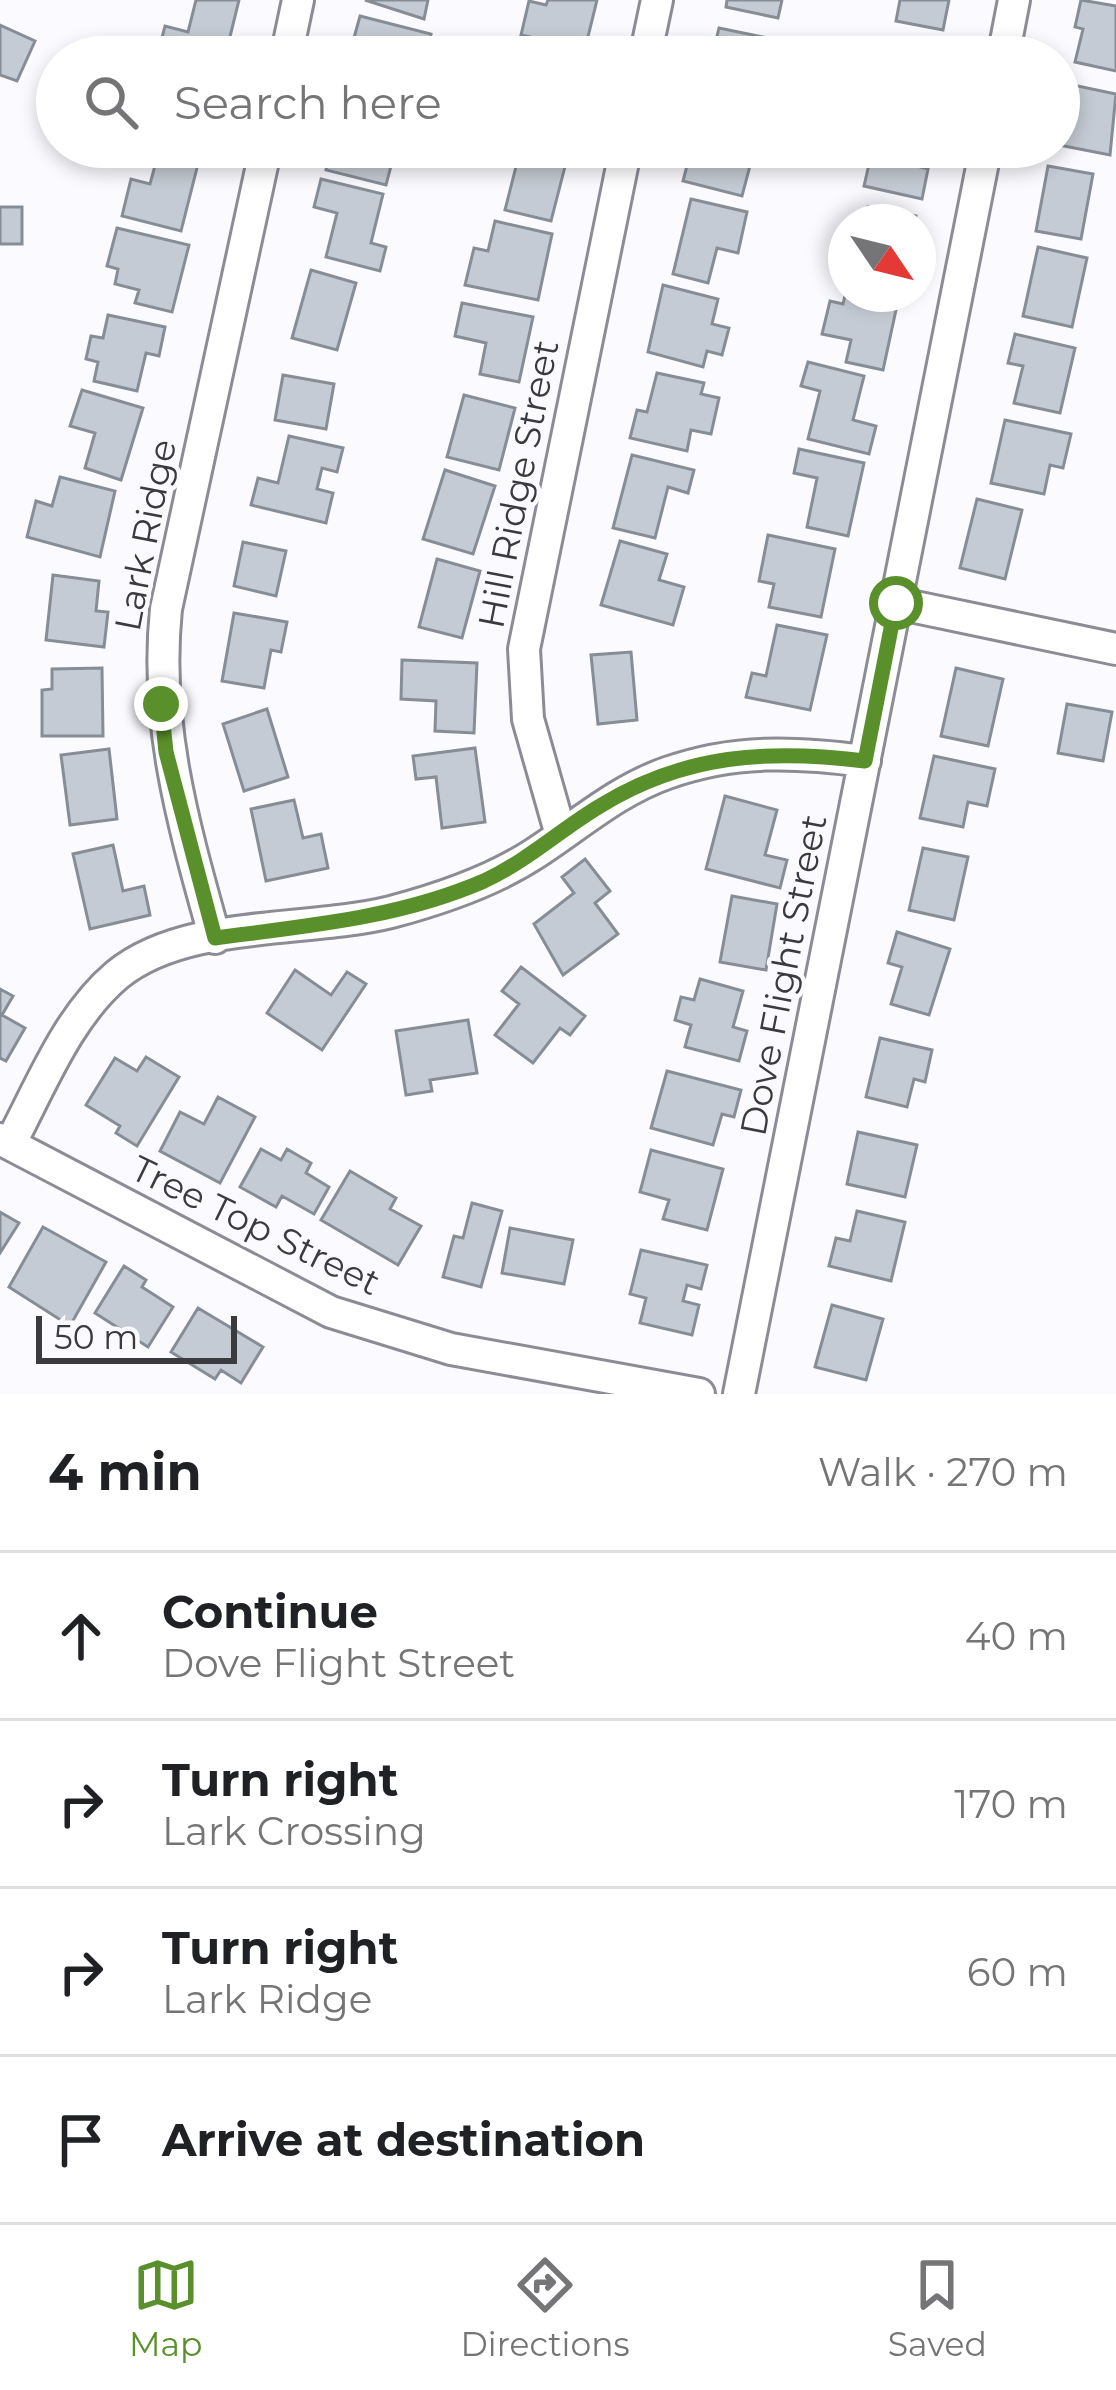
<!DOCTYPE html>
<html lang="en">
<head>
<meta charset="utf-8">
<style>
	body { margin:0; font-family:Montserrat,sans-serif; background:#f2f2f2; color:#202124 }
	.compass { position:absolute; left:828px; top:204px; width:108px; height:108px; border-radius:50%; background:#fff; box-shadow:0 6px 18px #0003; rotate:125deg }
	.scale { position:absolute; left:36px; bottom:30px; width:201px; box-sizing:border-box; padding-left:12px; border:6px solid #3b3b3f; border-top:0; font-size:33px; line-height:42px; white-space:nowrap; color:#3b3b3f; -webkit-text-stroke:9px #fbfbff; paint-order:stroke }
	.stop { position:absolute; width:36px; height:36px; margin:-27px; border:9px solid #5a902b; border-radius:50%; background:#fff }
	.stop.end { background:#5a902b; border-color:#fff; box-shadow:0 3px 12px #0008 }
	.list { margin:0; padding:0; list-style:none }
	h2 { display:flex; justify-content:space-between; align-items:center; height:156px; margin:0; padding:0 48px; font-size:51px }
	h2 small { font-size:39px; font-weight:400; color:#757577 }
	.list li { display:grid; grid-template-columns:78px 1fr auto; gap:36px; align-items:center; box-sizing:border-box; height:168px; padding:0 48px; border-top:3px solid #e0e0e0 }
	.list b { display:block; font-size:45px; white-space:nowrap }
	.list p { margin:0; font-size:39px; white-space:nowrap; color:#757577 }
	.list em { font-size:39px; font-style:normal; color:#757577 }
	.icon { flex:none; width:66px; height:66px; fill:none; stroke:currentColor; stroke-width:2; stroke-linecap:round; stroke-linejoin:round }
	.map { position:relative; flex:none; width:1116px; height:1394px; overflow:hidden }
	.search { position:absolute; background:#fff; box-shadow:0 6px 18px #0003; left:36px; right:36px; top:36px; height:132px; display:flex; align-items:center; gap:30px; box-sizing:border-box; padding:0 42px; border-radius:66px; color:#757577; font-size:45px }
	.sheet { height:828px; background:#fff }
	nav { display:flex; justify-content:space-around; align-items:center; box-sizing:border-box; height:168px; border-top:3px solid #e0e0e0; background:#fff; font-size:33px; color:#757577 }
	nav a { display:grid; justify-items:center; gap:6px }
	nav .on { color:#5a902b }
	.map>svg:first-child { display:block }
</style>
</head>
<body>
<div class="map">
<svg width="1116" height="1394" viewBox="0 0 1116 1394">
	<rect width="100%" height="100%" fill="#fbfbff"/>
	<path fill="#c5cbd4" stroke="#878d96" stroke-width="3" d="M196,0H239L225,57L159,49L165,26L188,32Z
		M365,0H428L424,19Z
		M548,0H597L585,49L521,35L529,1L546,5Z
		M727,0H782L778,18L726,7Z
		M900,0H949L943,30L896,21Z
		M1081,0L1116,6V71L1075,62L1083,29L1075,27Z
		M360,16L431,34L428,48L442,51L441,57H365L367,49L352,45Z
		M0,25L35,41L17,81L0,75Z
		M719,28L782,41L778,57H712Z
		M897,41L944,50L943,57H894Z
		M1068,84L1116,94L1110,155L1059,145Z
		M160,147L200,156L181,231L122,216L131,179L150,184Z
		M331,147H396L386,185L326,170Z
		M521,147H570L551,221L505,210Z
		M711,147H755L742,196L683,181L690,154L708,159Z
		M873,147H917L913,165L928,169L922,199L864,186Z
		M1048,166L1093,174L1081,239L1036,231Z
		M321,179L383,194L371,243L386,247L380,271L326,257L337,213L314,207Z
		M691,199L747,212L738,253L717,248L708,283L673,274Z
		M0,207H22V244H0Z
		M868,207L916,216L915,222H865Z
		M495,221L552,234L538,300L465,285L474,248L488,251Z
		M117,228L189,245L172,312L135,303L139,290L115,284L118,269L107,266Z
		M1038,247L1087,258L1072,327L1023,316Z
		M311,270L356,283L337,350L292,338Z
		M663,285L718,299L712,324L729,328L722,355L707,351L703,367L648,352Z
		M846,291L899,296L883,370L846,362L851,340L822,334L830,301L843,304Z
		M462,303L533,317L519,382L480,374L486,343L455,336Z
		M108,315L165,327L159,356L146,353L137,391L94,381L98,362L86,359L91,336L103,338Z
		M1015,334L1075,348L1060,413L1014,403L1023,366L1008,363Z
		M808,362L864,376L853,420L876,426L869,454L808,439L820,391L801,386Z
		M657,373L704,383L701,394L719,398L711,434L691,430L687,451L630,438L637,410L647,412Z
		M283,375L334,384L326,429L275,420Z
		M82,390L143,408L121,480L85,468L95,433L70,426Z
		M464,395L515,408L499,470L447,457Z
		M1005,420L1071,434L1063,468L1050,465L1044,494L991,483Z
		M289,436L343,448L337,472L322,468L317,489L333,493L326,523L251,505L258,478L278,483Z
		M799,449L864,463L848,536L807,527L817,478L794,473Z
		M632,455L694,470L688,493L668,487L655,538L613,528Z
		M445,470L495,486L473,554L423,539Z
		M60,477L115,491L100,557L27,537L36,501L52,506Z
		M977,499L1022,510L1005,579L960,568Z
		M768,535L835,549L821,617L769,607L774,584L759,581Z
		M620,541L667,554L659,580L684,587L673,625L601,605Z
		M243,542L286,551L276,596L234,586Z
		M437,559L480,571L462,638L419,627Z
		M53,575L99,581L96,611L108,612L104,647L46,640Z
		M234,613L287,622L281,652L271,650L264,688L222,681Z
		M777,625L827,635L810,710L746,697L752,673L766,676Z
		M631,652L637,720L598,724L591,655Z
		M402,660L477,663L474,733L435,731L436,701L401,699Z
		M102,668L103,736H42V690L52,689V669Z
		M956,668L1003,679L988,746L941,736Z
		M1067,704L1112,712L1103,761L1058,753Z
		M267,709L288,777L244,791L223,724Z
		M475,748L485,822L442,828L436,777L416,779L413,756Z
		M109,749L117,819L70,825L61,755Z
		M934,756L995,769L987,806L968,802L963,827L920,818Z
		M725,796L777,810L765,855L787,860L780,888L706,869Z
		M294,800L303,838L321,834L328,868L266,881L251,809Z
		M113,845L123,891L144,886L150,915L90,929L73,854Z
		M923,848L968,857L954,920L909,910Z
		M585,859L610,891L595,903L618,934L563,975L534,924L574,893L562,877Z
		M732,896L777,904L766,970L720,962Z
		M897,932L950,949L929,1015L891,1004L902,967L888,963Z
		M521,967L585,1016L570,1035L560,1028L533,1063L495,1035L519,1004L502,991Z
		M295,970L331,995L347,972L366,984L322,1050L267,1013Z
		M700,979L743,991L733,1027L747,1031L739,1061L685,1047L691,1025L675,1020L681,997L694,1000Z
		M0,989L13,996L2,1015L25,1028L6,1061L0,1058Z
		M468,1020L477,1073L430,1080L432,1091L406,1095L396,1031Z
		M880,1038L932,1050L925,1082L914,1079L907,1107L866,1097Z
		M146,1057L179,1077L137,1146L116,1133L120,1126L86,1105L115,1058L137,1071Z
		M667,1071L741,1090L734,1117L722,1114L713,1145L651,1128Z
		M218,1097L255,1117L220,1183L160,1151L180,1112L204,1124Z
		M858,1132L917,1145L905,1197L847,1184Z
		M261,1149L281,1160L287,1149L311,1163L306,1173L329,1187L314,1214L282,1196L276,1207L240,1187Z
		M651,1150L723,1169L707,1230L663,1219L669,1200L640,1192Z
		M350,1171L396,1198L390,1209L421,1226L398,1265L321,1220Z
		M472,1203L502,1211L481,1287L443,1277L454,1236L463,1238Z
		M857,1211L905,1222L891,1281L829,1266L836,1238L850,1241Z
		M0,1212L19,1223L0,1253Z
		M43,1227L106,1262L70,1326L9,1287Z
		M510,1228L573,1240L564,1284L502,1273Z
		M641,1250L707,1265L701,1289L687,1285L683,1301L699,1305L692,1335L640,1323L646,1298L630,1294Z
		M124,1266L146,1280L142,1287L173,1307L148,1347L95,1313Z
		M832,1305L883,1319L866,1380L815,1367Z
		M198,1308L263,1347L241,1383L221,1370L215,1379L171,1352Z"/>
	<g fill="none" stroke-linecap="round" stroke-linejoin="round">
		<defs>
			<path id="street" d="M286,57L298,0
				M645,57L657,0
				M1003,57L1014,0
				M896,603L1116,649
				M561,835L528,719L524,649L626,147
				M215,938C184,827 154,725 166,609L266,147
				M0,1139L331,1312L451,1349L699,1394
				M10,1144C40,1088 67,1017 117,975C185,919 307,933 391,912C440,899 491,882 534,854C579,825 616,791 667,773C734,749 796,752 865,761
				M739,1394L986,147"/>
		</defs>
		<use href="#street" stroke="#8c8c96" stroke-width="36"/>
		<use href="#street" stroke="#fff" stroke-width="30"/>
	</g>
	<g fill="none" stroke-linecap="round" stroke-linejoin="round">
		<path stroke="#5a902b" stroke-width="15" d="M161,704L166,752L215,938C306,926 399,918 484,881C527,861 560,830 600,806C684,754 769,749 865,761L896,603"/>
	</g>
	<g text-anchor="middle" stroke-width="9" stroke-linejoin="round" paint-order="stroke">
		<g font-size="36" fill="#3b3b3f" stroke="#fbfbff">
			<text transform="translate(518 484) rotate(-79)" y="13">Hill Ridge Street</text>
			<text transform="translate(145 535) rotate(-79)" y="13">Lark Ridge</text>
			<text transform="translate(783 975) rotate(-79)" y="13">Dove Flight Street</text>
			<text transform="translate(256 1225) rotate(26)" y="13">Tree Top Street</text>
		</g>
	</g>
</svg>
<svg class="compass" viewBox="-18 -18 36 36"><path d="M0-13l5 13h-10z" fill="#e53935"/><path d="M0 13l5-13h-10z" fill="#757577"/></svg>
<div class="scale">50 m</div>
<div class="stop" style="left:896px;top:603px"></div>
<div class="stop end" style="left:161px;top:704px"></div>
<div class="search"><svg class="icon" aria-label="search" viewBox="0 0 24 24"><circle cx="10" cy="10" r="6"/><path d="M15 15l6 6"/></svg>Search here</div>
</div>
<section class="sheet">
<h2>4 min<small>Walk · 270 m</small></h2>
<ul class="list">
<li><svg class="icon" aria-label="ahead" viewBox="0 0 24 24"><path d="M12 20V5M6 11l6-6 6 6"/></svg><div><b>Continue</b><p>Dove Flight Street</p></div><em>40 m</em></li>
<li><svg class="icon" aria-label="right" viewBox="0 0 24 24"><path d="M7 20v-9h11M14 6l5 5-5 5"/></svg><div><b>Turn right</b><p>Lark Crossing</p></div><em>170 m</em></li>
<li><svg class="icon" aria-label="right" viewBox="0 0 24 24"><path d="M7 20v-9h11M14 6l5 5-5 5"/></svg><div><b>Turn right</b><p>Lark Ridge</p></div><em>60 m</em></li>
<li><svg class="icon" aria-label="arrive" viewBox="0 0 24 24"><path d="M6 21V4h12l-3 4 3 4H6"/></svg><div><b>Arrive at destination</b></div></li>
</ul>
</section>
<nav>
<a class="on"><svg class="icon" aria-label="map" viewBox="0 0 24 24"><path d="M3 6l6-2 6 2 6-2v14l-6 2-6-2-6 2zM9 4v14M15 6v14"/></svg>Map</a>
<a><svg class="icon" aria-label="directions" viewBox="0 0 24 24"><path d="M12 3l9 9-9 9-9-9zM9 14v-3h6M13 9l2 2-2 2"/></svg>Directions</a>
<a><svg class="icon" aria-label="saved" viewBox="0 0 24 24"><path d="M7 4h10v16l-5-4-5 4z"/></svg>Saved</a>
</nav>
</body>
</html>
